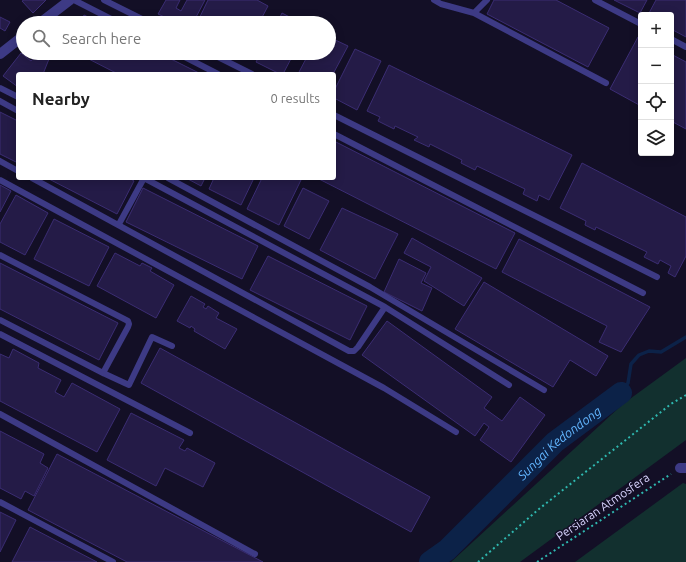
<!DOCTYPE html>
<html lang="en">
<head>
<meta charset="utf-8">
<style>
	body { margin:0; font-family:Ubuntu,sans-serif; background:#f2f2f2; color:#222 }
	.controls { position:absolute; right:12px; top:12px; display:grid; overflow:hidden; border-radius:4px; box-shadow:0 2px 10px #0003 }
	.controls button { width:36px; height:36px; display:grid; place-items:center; padding:0; border:0; border-bottom:1px solid #e0e0e0; background:#fff; color:#222; font:20px sans-serif }
	.list { margin:0; padding:0; list-style:none }
	h2 { display:flex; justify-content:space-between; align-items:center; height:52px; margin:0; padding:0 16px; font-size:17px }
	h2 small { font-size:13px; font-weight:400; color:#767676 }
	.icon { flex:none; width:22px; height:22px; fill:none; stroke:currentColor; stroke-width:2; stroke-linecap:round; stroke-linejoin:round }
	.map { position:relative; flex:none; width:686px; height:562px; overflow:hidden }
	.search { position:absolute; background:#fff; box-shadow:0 2px 10px #0003; left:16px; top:16px; width:320px; height:44px; display:flex; align-items:center; gap:10px; box-sizing:border-box; padding:0 14px; border-radius:22px; color:#767676; font-size:15px }
	.panel { position:absolute; background:#fff; box-shadow:0 2px 10px #0003; left:16px; top:72px; width:320px; height:108px; border-radius:4px }
	.map>svg:first-child { display:block }
</style>
</head>
<body>
<div class="map">
<svg width="686" height="562" viewBox="0 0 686 562">
	<rect width="100%" height="100%" fill="#130f26"/>
	<path fill="#12302f" d="M686,358V440L520,562H451L623,404Z
		M683,483L686,484V562H575Z"/>
	<g fill="none" stroke-linecap="round" stroke-linejoin="round">
		<path stroke="#0c2248" stroke-width="3.5" d="M621,393L628,383L631,364L639,355L649,351L661,352L686,337"/>
		<path stroke="#0c2248" stroke-width="22" id="s1" d="M430,562L447,550L555,442L621,393"/>
	</g>
	<path fill="#241b47" stroke="#3b2d73" d="M24,0H46L33,13L22,1Z
		M166,0H180L176,8L181,11L187,0H205L193,23H183L176,19L175,22L158,14Z
		M208,0H257L268,6L259,23H197Z
		M494,0H556L609,28L588,67L487,14Z
		M614,0H647L640,13Z
		M656,0H686V37L671,29V15H648Z
		M282,13L301,23H277Z
		M84,15L100,23H80Z
		M0,17L10,22L5,31L0,28Z
		M329,37L348,46L333,74H298L309,53H329Z
		M638,37L641,39V106L610,89Z
		M355,49L381,61L357,110L334,98V91Z
		M21,53L31,61L38,53L49,59L43,74H18V87L3,76Z
		M77,53H159L201,74H118Z
		M261,53H294L283,74H280L256,62Z
		M671,54L686,62V129L671,121Z
		M389,65L572,155L549,200L539,195L537,201L523,194L525,189L477,166L475,170L461,163L462,160L430,144L429,147L414,140L418,137L395,126L394,129L378,121L380,117L367,111Z
		M0,112L18,121V163L0,154Z
		M334,141L515,233L496,269L317,178H334Z
		M582,163L686,217V256L675,277L668,273L671,266L660,260L658,264L644,257L647,252L596,227L595,230L585,225L586,221L560,208Z
		M47,178H129L134,181L117,214Z
		M186,178H205L201,186Z
		M214,178H254L241,205L209,189Z
		M262,178H297L301,180L279,225L247,209Z
		M0,185L11,191L0,212Z
		M143,188L258,246L242,279L126,222Z
		M303,188L329,201L309,239L284,226Z
		M16,195L48,213L25,255L0,242V224Z
		M342,208L398,234L375,279L320,250Z
		M54,219L109,247L89,286L34,259Z
		M412,238L482,278L464,306L424,281L431,267L404,253Z
		M519,239L650,307L621,352L599,342L607,326L502,272Z
		M115,253L140,266L142,263L152,268L150,271L174,285L156,318L97,286Z
		M268,256L367,306L350,340L250,290Z
		M399,259L426,273L421,283L432,288L422,311L384,292Z
		M0,263L118,323L99,360L0,309Z
		M484,282L608,356L596,376L570,360L553,387L455,329Z
		M191,296L205,304L203,307L206,309L208,306L219,313L216,318L237,329L225,349L194,331L195,329L191,326L190,328L177,321Z
		M387,321L492,397L484,408L502,421L520,397L545,415L511,462L480,440L489,427L484,423L475,436L362,355Z
		M160,348L430,497L411,532L141,383Z
		M13,349L39,363L38,368L61,380L55,392L64,397L72,383L120,409L97,452L0,401V354L9,358Z
		M131,413L184,440L179,448L185,451L187,448L215,463L203,487L165,468L156,486L107,460Z
		M0,431L44,454L40,463L48,468L34,496L25,491L21,499L0,488Z
		M57,454L263,562H127L28,510Z
		M0,512L16,520L0,552Z
		M30,527L97,562H12Z"/>
	<g fill="none" stroke-linecap="round" stroke-linejoin="round">
		<path stroke="#2fb8b0" stroke-width="2" stroke-dasharray="2 3" stroke-linecap="butt" d="M478,562L539,509L671,404L686,395
			M537,562L671,474"/>
		<path stroke="#3d3a85" stroke-width="6" d="M74,0L119,23
			M104,0L150,23
			M434,0L441,4L474,13L606,83
			M595,0L641,24
			M474,13L487,0
			M671,39L686,47
			M177,53L218,74
			M210,53L252,74
			M0,88L18,97
			M0,101L18,111
			M334,115L657,277
			M334,134L643,293
			M0,161L18,171
			M32,178L349,351H354L358,347L385,307
			M144,178L385,307L509,385
			M168,178L370,287L544,390
			M0,180L384,388L456,432
			M119,224L144,178
			M0,255L128,321L129,324L128,327L103,373
			M0,320L103,373L129,385L152,337L172,346
			M0,334L190,433
			M0,414L255,554
			M0,502L113,562"/>
		<path stroke="#3d3a85" stroke-width="10" d="M40,23L70,0
			M0,54L23,36
			M680,468H686"/>
	</g>
	<g text-anchor="middle" stroke-width="3" stroke-linejoin="round" paint-order="stroke">
		<g font-size="12" fill="#d9d4ff" stroke="#130f26">
			<text transform="translate(603 507) rotate(-34)" y="4">Persiaran Atmosfera</text>
		</g>
		<g font-size="13" font-style="italic" fill="#62b6ff" stroke="#130f26">
			<text dy="5" stroke="none"><textPath href="#s1" startOffset="176">Sungai Kedondong</textPath></text>
		</g>
	</g>
</svg>
<div class="controls">
<button>+</button>
<button>−</button>
<button><svg class="icon" aria-label="locate" viewBox="0 0 24 24"><circle cx="12" cy="12" r="6"/><path d="M12 2v4M12 18v4M2 12h4M18 12h4"/></svg></button>
<button><svg class="icon" aria-label="layers" viewBox="0 0 24 24"><path d="M12 4l9 5-9 5-9-5zM3 14l9 5 9-5"/></svg></button>
</div>
<div class="search"><svg class="icon" aria-label="search" viewBox="0 0 24 24"><circle cx="10" cy="10" r="6"/><path d="M15 15l6 6"/></svg>Search here</div>
<section class="panel">
<h2>Nearby<small>0 results</small></h2>
<ul class="list">
</ul>
</section>
</div>
</body>
</html>
